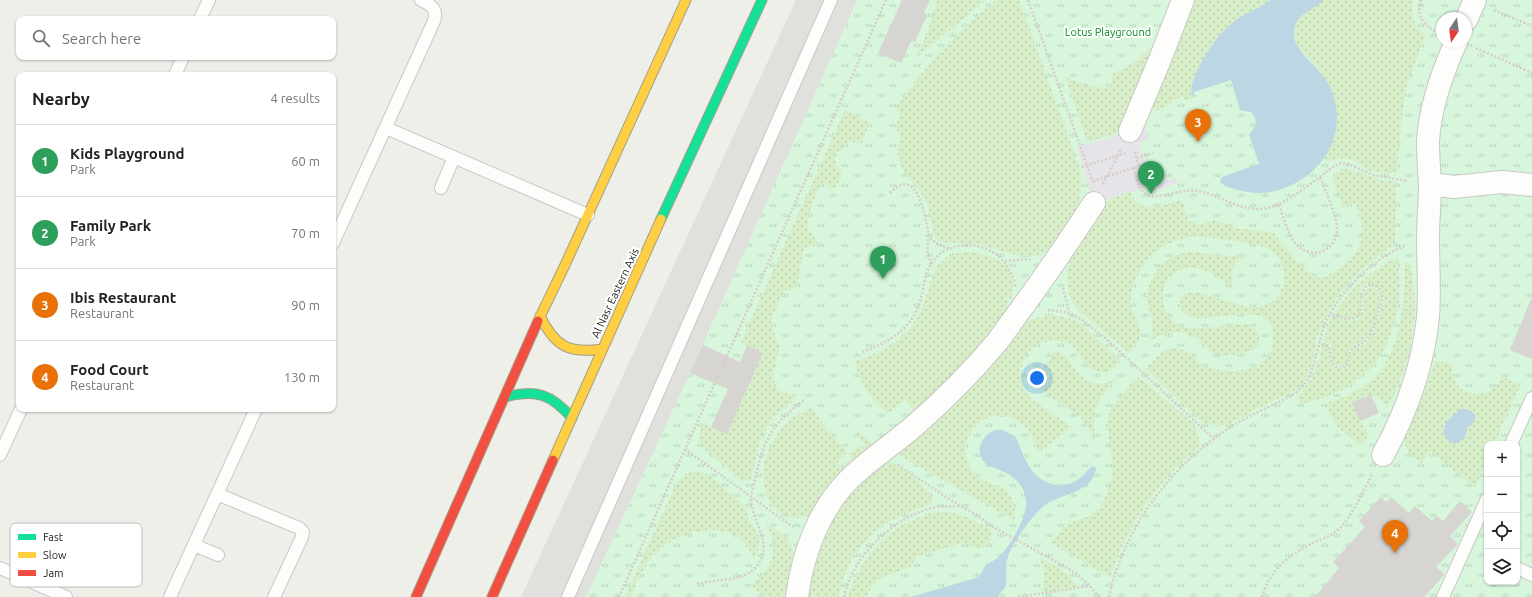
<!DOCTYPE html>
<html lang="en">
<head>
<meta charset="utf-8">
<style>
	body { margin:0; font-family:Ubuntu,sans-serif; background:#f6f6f6; color:#222 }
	.controls { position:absolute; right:12px; bottom:12px; display:grid; overflow:hidden; border-radius:8px; box-shadow:0 1px 3px #0004 }
	.controls button { width:36px; height:36px; display:grid; place-items:center; padding:0; border:0; border-bottom:1px solid #e0e0e0; background:#fff; color:#222; font:20px sans-serif }
	.compass { position:absolute; left:1436px; top:12px; width:36px; height:36px; border-radius:50%; background:#fff; box-shadow:0 1px 3px #0004; rotate:193deg }
	.you { position:absolute; left:1037px; top:378px; width:14px; height:14px; margin:-10px; border:3px solid #fff; border-radius:50%; background:#1a73e8; box-shadow:0 0 0 6px #1a73e833 }
	.badge { display:grid; place-items:center; width:26px; height:26px; border-radius:50%; background:#b45309; color:#fff; font-size:13px; font-weight:700 }
	.pin { position:absolute; translate:-50% -33px; filter:drop-shadow(0 1px 2px #0008) }
	.pin::after { content:''; position:absolute; top:21px; width:14px; height:12px; background:inherit; clip-path:polygon(0 0,100% 0,50% 100%) }
	.list { margin:0; padding:0; list-style:none }
	h2 { display:flex; justify-content:space-between; align-items:center; height:52px; margin:0; padding:0 16px; font-size:17px }
	h2 small { font-size:13px; font-weight:400; color:#767676 }
	.list li { display:grid; grid-template-columns:26px 1fr auto; gap:12px; align-items:center; box-sizing:border-box; height:72px; padding:0 16px; border-top:1px solid #e0e0e0 }
	.list b { display:block; font-size:15px; white-space:nowrap }
	.list p { margin:0; font-size:13px; white-space:nowrap; color:#767676 }
	.list em { font-size:13px; font-style:normal; color:#767676 }
	.icon { flex:none; width:22px; height:22px; fill:none; stroke:currentColor; stroke-width:2; stroke-linecap:round; stroke-linejoin:round }
	.map { position:relative; flex:none; width:1532px; height:597px; overflow:hidden }
	.search { position:absolute; background:#fff; box-shadow:0 1px 3px #0004; left:16px; top:16px; width:320px; height:44px; display:flex; align-items:center; gap:10px; box-sizing:border-box; padding:0 14px; border-radius:8px; color:#767676; font-size:15px }
	.panel { position:absolute; background:#fff; box-shadow:0 1px 3px #0004; left:16px; top:72px; width:320px; height:340px; border-radius:8px }
	.map>svg:first-child { display:block }
</style>
</head>
<body>
<div class="map">
<svg width="1532" height="597" viewBox="0 0 1532 597">
	<defs>
		<pattern id="park-tufts" width="24" height="20" patternUnits="userSpaceOnUse"><rect width="24" height="20" fill="#d7f6dc"/><path d="M3 7l-1-3M5 7V3M7 7l1-3M15 17l-1-3M17 17v-4M19 17l1-3" fill="none" stroke="#b8d3bc"/></pattern>
		<pattern id="garden-dots" width="8" height="8" patternUnits="userSpaceOnUse"><rect width="8" height="8" fill="#d7eec8"/><path d="M2 2h.1M6 6h.1" fill="none" stroke="#b8ccac" stroke-width="1.8" stroke-linecap="round"/></pattern>
	</defs>
	<rect width="100%" height="100%" fill="#efefea"/>
	<path fill="url(#park-tufts)" fill-rule="evenodd" d="M857,0H1532V597H586L690,373ZM1442,18H1466V42H1442ZM1487,444H1517V582H1487Z"/>
	<path fill="url(#garden-dots)" fill-rule="evenodd" d="M937,0H986L916,58L928,31Z
		M997,0H1019L1080,169C1083,193 1080,207 1067,227C1064,232 1061,238 1057,242C1037,267 1009,252 985,246C970,243 954,243 939,242L937,240C931,231 932,218 928,207C925,202 923,196 920,191C909,176 899,171 898,151C898,143 905,133 896,129L900,112L895,108C924,68 957,31 997,0Z
		M1192,0H1271L1240,17L1219,35L1191,93L1192,98L1185,101L1183,97L1172,100V104L1155,111L1152,104Z
		M1323,0H1413C1411,17 1413,24 1425,36L1407,85L1402,114L1397,173C1387,173 1377,173 1368,170C1364,168 1362,165 1358,163C1349,156 1337,158 1327,162L1325,158L1334,134V96L1322,73L1296,45L1294,32L1298,19Z
		M1153,45V50L1123,131L1087,142L1065,76C1081,85 1094,89 1112,87L1111,75L1134,63Z
		M845,110L870,123L861,144L848,140L844,148L833,155L837,166L843,173L834,190L822,182C816,193 804,219 809,231C811,235 816,239 818,243L817,245L807,246L804,249L797,285L792,291L784,290L771,321L772,329L780,348C772,368 765,397 797,394L792,402L775,416L767,427L760,441L751,479L744,481L741,480L702,447C698,439 698,431 704,424L727,434L763,353L741,342Z
		M1341,169H1349L1380,180L1396,182L1395,243L1361,270L1338,295L1322,325L1316,341L1312,364L1304,381L1297,389L1288,394L1260,407L1228,425L1216,426L1201,421L1146,369C1154,360 1163,348 1175,348C1188,349 1192,357 1200,364C1205,367 1212,369 1217,370C1241,374 1272,368 1273,340C1273,336 1273,331 1272,328C1265,302 1214,321 1196,318C1183,316 1173,304 1185,293H1200L1246,307C1258,308 1269,307 1277,297C1289,282 1286,257 1267,248C1257,243 1201,235 1190,237C1177,239 1167,244 1156,251C1143,261 1128,287 1131,304C1135,325 1151,332 1129,353L1078,310C1067,295 1064,280 1070,261L1100,208L1111,198L1130,192C1140,217 1163,205 1181,200L1189,222L1194,221L1197,226L1214,220L1238,228L1255,231H1268L1274,233C1282,243 1305,274 1316,277C1323,280 1329,275 1335,271C1362,254 1370,232 1355,203L1343,208L1334,183L1335,175Z
		M967,252C998,256 1017,263 1012,299L1004,297L1003,299L1008,301L1006,305L1010,309L1009,314L915,412L905,399L888,414C870,399 860,384 855,361C870,356 885,351 897,341C907,333 918,319 923,306C934,279 930,256 967,252Z
		M1198,252C1215,256 1230,257 1247,255C1230,264 1229,273 1234,290C1220,274 1187,256 1169,278C1158,291 1162,312 1175,323C1180,327 1186,328 1192,329L1246,324C1255,327 1262,335 1258,345C1253,354 1223,357 1215,354C1208,351 1204,344 1199,340C1183,328 1165,331 1150,341C1152,334 1153,327 1152,320C1152,314 1148,308 1147,302C1145,282 1161,260 1180,254C1186,252 1192,252 1198,252Z
		M1398,257C1399,274 1400,292 1398,309C1397,315 1395,321 1393,327C1380,373 1347,393 1302,404L1296,398C1313,380 1318,368 1322,344L1329,348L1330,361L1334,368C1350,373 1348,362 1352,351L1365,344L1370,338L1374,331L1384,298C1383,287 1372,277 1362,287C1356,295 1365,311 1355,317C1348,320 1340,315 1334,313C1352,287 1371,271 1398,257Z
		M1405,262L1408,263C1413,267 1413,276 1413,283C1419,326 1408,371 1387,408L1380,398L1371,395L1353,402L1360,421L1369,435L1359,445L1337,426L1324,404C1341,399 1359,392 1372,380C1402,352 1405,300 1405,262Z
		M1370,287L1377,288L1381,296L1373,325L1370,333L1364,340L1350,348C1347,353 1349,360 1345,364C1344,366 1341,366 1339,366C1329,365 1333,350 1331,343L1323,341L1332,316L1350,322L1359,319C1367,309 1357,293 1370,287Z
		M1050,315L1070,318L1080,323L1121,361C1114,367 1108,375 1098,372C1084,369 1081,352 1070,344C1066,342 1060,341 1056,341C1033,339 1018,360 1021,381C1022,389 1027,396 1034,401C1046,410 1059,418 1072,427L1038,453C1036,447 1034,439 1031,433C1023,422 1008,413 994,416C982,419 974,425 969,436C960,452 968,472 983,480C994,487 1000,482 1009,494C1015,502 1015,511 1014,520L895,453L1021,326L1029,320Z
		M1054,351C1068,355 1068,360 1076,371C1083,381 1098,387 1109,382C1114,380 1119,376 1123,373C1096,401 1091,405 1095,445L1091,433L1082,418L1037,387L1032,375L1033,367C1044,367 1051,362 1054,351Z
		M1435,362L1452,363C1448,396 1489,407 1502,376L1520,385L1494,444H1487V459L1475,488L1431,451L1421,463L1410,454L1406,447L1404,440L1406,432L1421,402ZM1461,409L1472,424L1468,427L1466,437L1447,422L1450,417Z
		M1139,377L1192,422L1196,428L1200,445C1154,486 1131,519 1110,577L1051,543L1064,527L1073,522L1092,515L1099,508L1102,504L1110,484L1113,468L1107,423C1109,405 1127,390 1139,377Z
		M812,407L826,429L847,452L837,463L839,466H843L852,458L849,455L859,446L861,447L865,445L856,435L860,432L874,446L816,509C791,530 766,509 763,480C761,459 775,433 790,420C797,414 804,411 812,407Z
		M883,458C899,469 931,483 932,504C883,517 848,546 839,597H802L830,516Z
		M694,471L707,474L744,505L749,520L759,538V548L754,558L752,557C742,519 688,527 664,546C648,558 636,578 632,597H625L676,484C682,477 686,474 694,471Z
		M944,512C963,514 974,520 991,530C992,537 987,550 977,549C973,548 968,544 965,542L918,556L910,567L884,576L874,584L865,597H848C862,552 896,516 944,512Z
		M765,523C772,527 780,532 785,537C801,553 791,578 787,597H767L750,586C764,575 777,559 773,540C772,534 768,528 765,523Z
		M1040,558L1062,570L1079,587L1043,592L1044,574Z"/>
	<path fill="#e0e0dd" d="M796,0H857L690,373L586,597H521Z"/>
	<path fill="#e5e4e9" d="M1145,127L1149,140L1139,143L1147,169L1162,165L1167,180L1176,177L1178,183L1148,193L1146,187L1094,203L1077,147Z"/>
	<path fill="#bcd6e4" d="M1271,0H1323C1313,11 1295,14 1294,32C1292,51 1319,66 1328,83C1355,134 1317,188 1263,193C1253,194 1226,189 1220,182L1222,177L1259,164L1249,134C1257,127 1258,119 1251,112L1240,110L1231,80L1194,92V96H1192C1190,90 1193,80 1196,73C1206,51 1221,29 1242,16C1251,11 1262,6 1271,0Z
		M1461,409C1468,408 1481,414 1473,423C1472,425 1470,425 1468,427L1464,439L1455,444L1447,440L1443,433C1445,421 1451,417 1461,409Z
		M995,430H1002L1015,436C1020,445 1023,457 1029,466C1039,484 1062,491 1079,479C1084,475 1088,470 1092,466L1096,468C1093,493 1062,493 1045,505C1033,514 1010,546 1007,560C1005,568 1008,580 1005,587C1003,591 999,593 998,597H911L979,577C982,574 983,569 985,566C990,562 996,560 1000,556C1010,546 1026,519 1026,504C1027,488 1014,475 1000,470C996,468 990,467 986,464C973,452 982,435 995,430Z"/>
	<path fill="#d6d5d1" d="M902,0H930L924,13L927,15L915,42L911,41L901,63L878,53Z
		M1532,297V359L1510,350Z
		M703,345L740,362L747,345L763,353L727,434L711,427L728,389L690,373Z
		M1371,395L1379,413L1360,421L1352,402Z
		M1381,497L1386,502L1391,497L1409,513L1415,506L1432,521L1437,516L1443,521L1460,501L1472,512L1450,536L1458,544L1436,567L1445,574L1424,597H1315L1339,568L1333,562L1365,527L1359,521Z"/>
	<g fill="none" stroke-linecap="round" stroke-linejoin="round">
		<defs>
			<path id="lane" d="M200,19L209,0
				M175,75L183,57
				M386,128L588,215
				M441,188L454,157
				M333,243L434,21C438,9 431,5 421,0
				M1511,444L1532,398
				M0,455L21,409
				M217,494L299,528L303,532L302,537L274,597
				M194,545L218,555
				M0,568L66,597
				M1517,568L1532,575
				M170,597L256,409
				M568,597L831,0
				M1443,597L1487,499"/>
			<path id="street" d="M1466,20L1475,0
				M1130,131L1159,62L1183,0
				M1430,184L1454,187L1502,182L1532,185
				M1383,455C1407,411 1423,367 1428,317C1430,291 1428,264 1428,238C1428,220 1430,202 1430,184C1429,169 1428,155 1428,141C1430,107 1442,73 1456,42
				M797,597C803,551 821,503 857,472C875,456 894,443 912,428C942,402 971,373 997,342C1006,330 1015,317 1024,305C1048,272 1071,238 1094,203"/>
			<path id="fast" d="M661,219L762,0
				M505,397C536,389 551,394 572,418"/>
			<path id="slow" d="M540,316C555,346 568,354 602,349
				M538,321L565,265L686,0
				M553,460L661,219"/>
			<path id="jam" d="M416,597L538,321
				M492,597L553,460"/>
		</defs>
		<use href="#lane" stroke="#c8c8c6" stroke-width="14"/>
		<use href="#street" stroke="#c8c8c6" stroke-width="24"/>
		<use href="#fast" stroke="#a6a085" stroke-width="11"/>
		<use href="#slow" stroke="#a6a085" stroke-width="11"/>
		<use href="#jam" stroke="#a6a085" stroke-width="11"/>
		<path stroke="#d8ccc8" stroke-width="2.5" stroke-dasharray="2 2" stroke-linecap="butt" d="M1028,0L1093,182
			M1421,0C1416,15 1423,26 1437,32
			M1494,10L1532,26
			M1476,48L1532,73
			M1135,152L1139,167
			M1137,158L1153,153
			M1082,167L1125,153
			M1133,168C1136,177 1138,190 1147,195C1156,200 1183,188 1198,191C1223,196 1244,215 1271,207C1288,203 1319,177 1334,166L1341,163H1346L1373,175L1408,181
			M1093,181L1146,164
			M1103,184L1121,149
			M890,193C918,164 924,215 929,235C934,243 940,247 949,248
			M1279,205C1285,220 1290,249 1310,252C1315,253 1320,253 1325,250C1332,246 1337,238 1337,230C1338,217 1325,190 1320,177
			M929,235L927,250L931,265
			M1005,261L1030,259
			M1063,288L1069,312
			M1048,310L1065,312L1081,319L1104,337L1214,439
			M1319,342L1329,347C1331,354 1330,369 1342,368C1344,367 1345,367 1347,364C1349,360 1348,354 1351,350C1355,346 1360,345 1364,342C1374,333 1375,320 1379,308C1380,304 1382,301 1382,297C1383,287 1370,279 1364,289C1359,295 1362,305 1360,313C1352,324 1341,317 1330,314
			M862,352C878,346 892,340 904,328C915,318 920,304 923,290C924,284 925,277 927,272C935,250 959,241 980,247C999,252 1008,264 1015,282
			M685,449L793,527
			M898,465L946,497L978,516L990,525L1076,573L1090,586L1099,597
			M697,584C715,579 738,582 753,570C778,547 751,523 751,498C752,490 755,480 757,471C765,436 775,422 804,400
			M619,597L886,0
			M844,597C852,556 896,514 937,507C944,506 952,507 959,506
			M1018,597L1090,586
			M1109,597C1123,530 1169,468 1226,430C1248,415 1273,406 1296,393C1317,374 1315,351 1324,327C1336,294 1374,257 1407,245
			M1262,597C1270,570 1289,554 1313,543C1322,539 1333,535 1340,528C1351,518 1365,487 1373,473"/>
		<use href="#lane" stroke="#fdfdfc" stroke-width="12"/>
		<use href="#street" stroke="#fdfdfc" stroke-width="22"/>
		<use href="#fast" stroke="#16e098" stroke-width="9"/>
		<use href="#slow" stroke="#ffcf43" stroke-width="9"/>
		<use href="#jam" stroke="#f24e42" stroke-width="9"/>
	</g>
	<g text-anchor="middle" stroke-width="4" stroke-linejoin="round" paint-order="stroke">
		<g font-size="11" fill="#068723" stroke="#fff">
			<text x="1108" y="36">Lotus Playground</text>
		</g>
		<g font-size="11" fill="#212121" stroke="#fff">
			<text transform="translate(615 293) rotate(-65)" y="4">Al Nasr Eastern Axis</text>
		</g>
	</g>
	<rect x="10" y="523" width="132" height="64" rx="6" fill="#fff" stroke="#bcbcbc" stroke-width="1"/>
	<rect x="18" y="534" width="18" height="6" fill="#16e098"/>
	<rect x="18" y="552" width="18" height="6" fill="#ffcf43"/>
	<rect x="18" y="570" width="18" height="6" fill="#f24e42"/>
	<g font-size="11" fill="#212121">
		<text x="43" y="541">Fast</text>
		<text x="43" y="559">Slow</text>
		<text x="43" y="577">Jam</text>
	</g>
</svg>
<div class="controls">
<button>+</button>
<button>−</button>
<button><svg class="icon" aria-label="locate" viewBox="0 0 24 24"><circle cx="12" cy="12" r="6"/><path d="M12 2v4M12 18v4M2 12h4M18 12h4"/></svg></button>
<button><svg class="icon" aria-label="layers" viewBox="0 0 24 24"><path d="M12 4l9 5-9 5-9-5zM3 14l9 5 9-5"/></svg></button>
</div>
<svg class="compass" viewBox="-18 -18 36 36"><path d="M0-13l5 13h-10z" fill="#e53935"/><path d="M0 13l5-13h-10z" fill="#767676"/></svg>
<div class="you"></div>
<div class="pin badge" style="left:883px;top:279px;background:#2e9e5b">1</div>
<div class="pin badge" style="left:1151px;top:194px;background:#2e9e5b">2</div>
<div class="pin badge" style="left:1198px;top:142px;background:#e8710a">3</div>
<div class="pin badge" style="left:1395px;top:553px;background:#e8710a">4</div>
<div class="search"><svg class="icon" aria-label="search" viewBox="0 0 24 24"><circle cx="10" cy="10" r="6"/><path d="M15 15l6 6"/></svg>Search here</div>
<section class="panel">
<h2>Nearby<small>4 results</small></h2>
<ul class="list">
<li><span class="badge" style="background:#2e9e5b">1</span><div><b>Kids Playground</b><p>Park</p></div><em>60 m</em></li>
<li><span class="badge" style="background:#2e9e5b">2</span><div><b>Family Park</b><p>Park</p></div><em>70 m</em></li>
<li><span class="badge" style="background:#e8710a">3</span><div><b>Ibis Restaurant</b><p>Restaurant</p></div><em>90 m</em></li>
<li><span class="badge" style="background:#e8710a">4</span><div><b>Food Court</b><p>Restaurant</p></div><em>130 m</em></li>
</ul>
</section>
</div>
</body>
</html>
